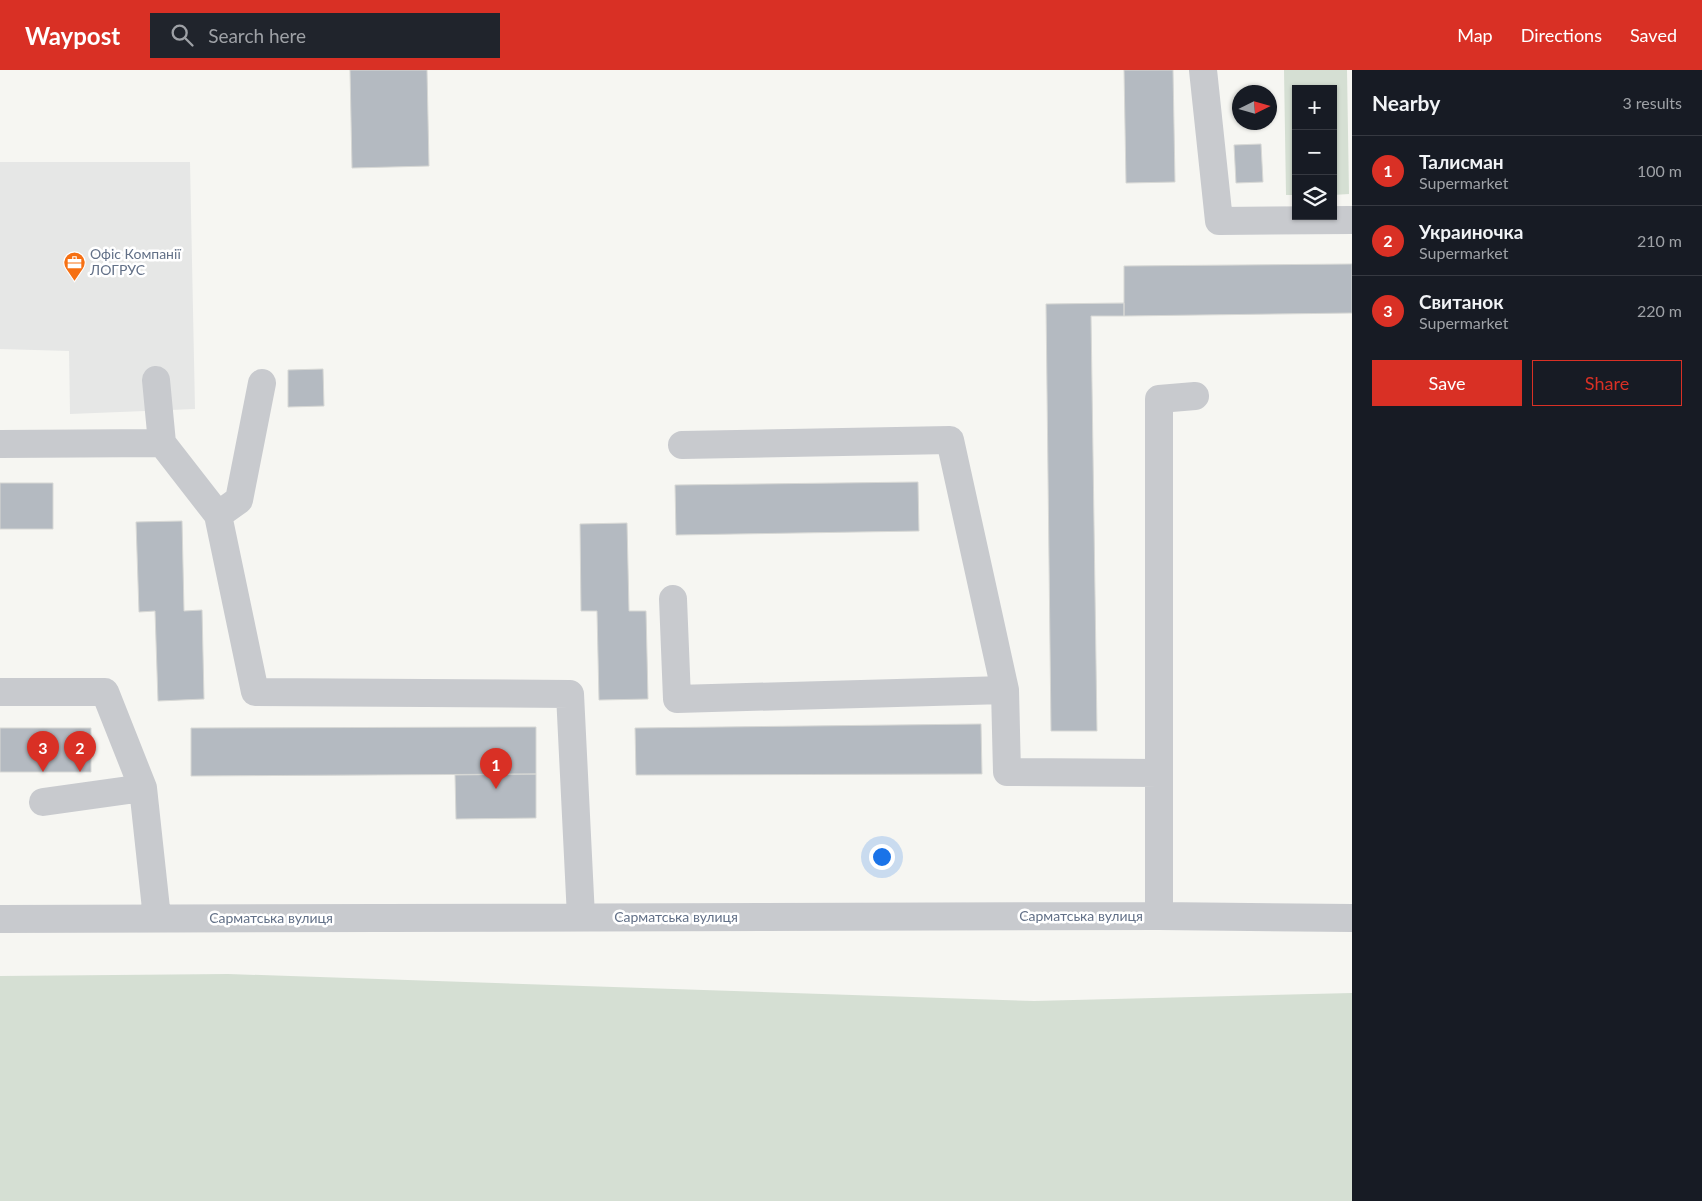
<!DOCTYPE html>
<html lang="en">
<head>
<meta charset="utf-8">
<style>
	body { margin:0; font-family:Lato,sans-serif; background:#20242c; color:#f1f3f6 }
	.controls { position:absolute; right:15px; top:15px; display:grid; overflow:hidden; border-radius:0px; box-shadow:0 1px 4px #0004 }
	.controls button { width:45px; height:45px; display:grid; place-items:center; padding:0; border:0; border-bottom:1px solid #363941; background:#171b24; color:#f1f3f6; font:25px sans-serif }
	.compass { position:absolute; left:1232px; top:15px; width:45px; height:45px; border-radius:50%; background:#171b24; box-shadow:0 1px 4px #0004; rotate:85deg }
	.you { position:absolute; left:881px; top:786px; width:18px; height:18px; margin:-12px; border:4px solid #fff; border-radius:50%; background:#1a73e8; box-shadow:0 0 0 8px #1a73e833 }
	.badge { display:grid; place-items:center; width:32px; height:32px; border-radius:50%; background:#d93025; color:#fff; font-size:16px; font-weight:700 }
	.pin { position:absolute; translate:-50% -41px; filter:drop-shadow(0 1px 2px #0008) }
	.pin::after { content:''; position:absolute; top:26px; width:18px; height:15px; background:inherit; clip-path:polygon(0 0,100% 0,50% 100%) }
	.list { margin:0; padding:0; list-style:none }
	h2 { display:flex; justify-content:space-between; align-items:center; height:65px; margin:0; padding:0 20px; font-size:21px }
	h2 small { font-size:16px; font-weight:400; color:#9ea1a6 }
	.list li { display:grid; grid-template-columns:32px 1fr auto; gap:15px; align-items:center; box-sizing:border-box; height:70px; padding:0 20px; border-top:1px solid #363941 }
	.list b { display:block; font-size:19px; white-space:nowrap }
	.list p { margin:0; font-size:16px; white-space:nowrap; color:#9ea1a6 }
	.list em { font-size:16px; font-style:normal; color:#9ea1a6 }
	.actions { display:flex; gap:10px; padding:15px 20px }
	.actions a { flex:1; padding:11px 0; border:1px solid #d93025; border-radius:0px; text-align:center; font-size:18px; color:#d93025 }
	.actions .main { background:#d93025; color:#fff }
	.icon { flex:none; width:28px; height:28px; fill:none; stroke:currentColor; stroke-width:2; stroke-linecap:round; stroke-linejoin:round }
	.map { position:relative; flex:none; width:1352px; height:1131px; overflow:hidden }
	header { display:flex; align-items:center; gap:30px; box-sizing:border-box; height:70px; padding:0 25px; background:#d93025; color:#fff }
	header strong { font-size:24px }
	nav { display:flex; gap:28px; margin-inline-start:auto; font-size:18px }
	.search { width:350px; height:45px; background:#20242c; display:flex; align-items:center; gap:12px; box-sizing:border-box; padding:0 18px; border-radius:0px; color:#9ea1a6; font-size:19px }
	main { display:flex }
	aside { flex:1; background:#171b24 }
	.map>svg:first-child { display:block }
</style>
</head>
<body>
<header>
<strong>Waypost</strong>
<div class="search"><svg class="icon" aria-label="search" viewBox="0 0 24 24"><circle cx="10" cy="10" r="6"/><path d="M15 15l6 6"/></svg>Search here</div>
<nav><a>Map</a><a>Directions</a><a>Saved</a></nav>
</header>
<main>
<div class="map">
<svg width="1352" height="1131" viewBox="0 0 1352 1131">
	<rect width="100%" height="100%" fill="#f6f6f2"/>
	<path fill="#e6e7e6" d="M0,92H190L195,339L70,344L69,281L0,279Z"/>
	<path fill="#d5dfd3" d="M1284,0H1347L1349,124L1333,125V19H1296V125H1286Z
		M228,904L1034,931L1352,923V1131H0V906Z"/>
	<path fill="#b4bac1" stroke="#d7d8d5" d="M350,0H427L429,96L352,98Z
		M1124,0H1173L1175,112L1126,113Z
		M1261,74L1263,112L1236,113L1234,75Z
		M1352,194V243L1124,246V196Z
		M1124,233V246H1091L1097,661H1051L1046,234Z
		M323,299L324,336L288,337V300Z
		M918,412L919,461L676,465L675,415Z
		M0,413H53V459H0Z
		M182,451L184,541L202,540L204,629L158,631L155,541L139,542L136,452Z
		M627,453L629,541H646L648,629L599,630L597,541H581L580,454Z
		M981,654L982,704L636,705L635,658Z
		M536,657V704L191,706V658Z
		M0,658H91V702H0Z
		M536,704V748L456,749L455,705Z"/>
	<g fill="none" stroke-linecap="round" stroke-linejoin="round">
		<path stroke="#c8cace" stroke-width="28" d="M1203,0L1219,151L1352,150
			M156,310L162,373L218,445L255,622L570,624L581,847
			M0,374L162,373
			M682,375L950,370L1005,620
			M218,445L239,430L262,313
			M673,529L677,629L1005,620L1007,702L1159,703
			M0,622H105L143,718L157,848
			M43,732L143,718
			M1159,846V329L1195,326
			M0,849L1159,846L1352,848"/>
	</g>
	<defs>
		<symbol id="office-pin" viewBox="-11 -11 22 30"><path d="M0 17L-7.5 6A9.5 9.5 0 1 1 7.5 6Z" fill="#f67013" stroke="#fff"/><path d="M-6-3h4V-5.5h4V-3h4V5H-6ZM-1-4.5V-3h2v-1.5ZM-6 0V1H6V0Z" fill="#fff"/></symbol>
	</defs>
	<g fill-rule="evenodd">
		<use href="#office-pin" x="62" y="180" width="25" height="34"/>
	</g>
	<g text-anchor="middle" stroke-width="5" stroke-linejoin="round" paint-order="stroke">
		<g font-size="14" fill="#627087" stroke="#fff" text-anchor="start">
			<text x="90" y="189">Офіс Компанії<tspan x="90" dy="16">ЛОГРУС</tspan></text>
		</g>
		<g font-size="14" fill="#627087" stroke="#fff">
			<text x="1081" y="851">Сарматська вулиця</text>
			<text x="676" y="852">Сарматська вулиця</text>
			<text x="271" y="853">Сарматська вулиця</text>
		</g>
	</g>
</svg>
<div class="controls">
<button>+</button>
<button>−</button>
<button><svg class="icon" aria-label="layers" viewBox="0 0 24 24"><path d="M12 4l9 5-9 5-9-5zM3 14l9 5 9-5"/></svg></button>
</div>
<svg class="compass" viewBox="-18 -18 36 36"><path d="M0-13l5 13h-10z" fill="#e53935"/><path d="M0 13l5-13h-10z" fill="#9ea1a6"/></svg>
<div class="you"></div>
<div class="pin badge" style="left:496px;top:719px">1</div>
<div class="pin badge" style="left:80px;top:702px">2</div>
<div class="pin badge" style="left:43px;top:702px">3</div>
</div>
<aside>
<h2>Nearby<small>3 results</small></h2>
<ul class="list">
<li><span class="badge">1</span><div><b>Талисман</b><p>Supermarket</p></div><em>100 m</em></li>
<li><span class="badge">2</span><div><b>Украиночка</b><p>Supermarket</p></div><em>210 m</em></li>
<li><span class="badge">3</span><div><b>Свитанок</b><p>Supermarket</p></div><em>220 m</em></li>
</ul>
<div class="actions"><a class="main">Save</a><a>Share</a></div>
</aside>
</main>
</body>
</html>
